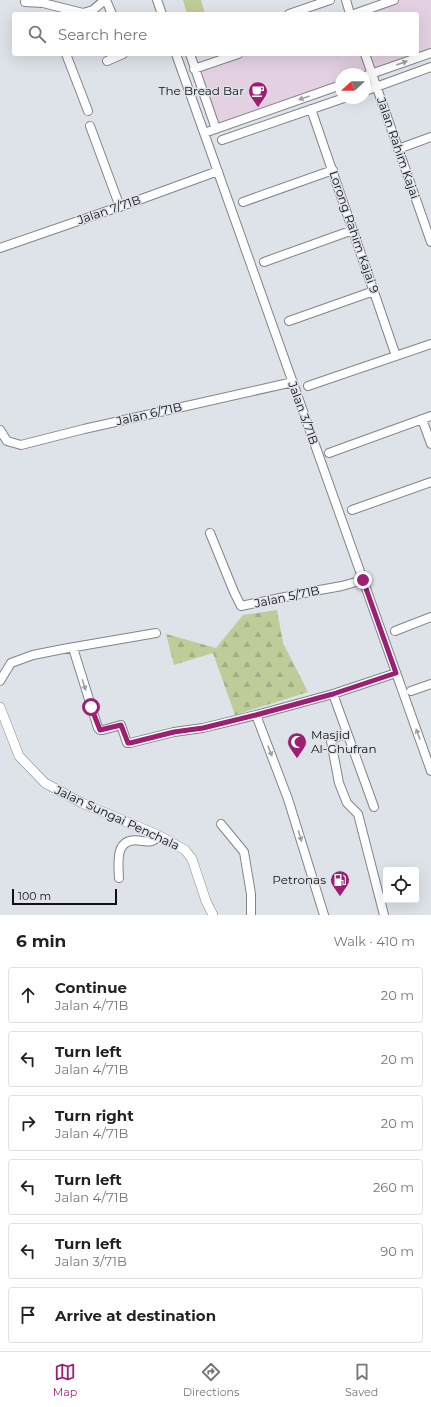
<!DOCTYPE html>
<html lang="en">
<head>
<meta charset="utf-8">
<style>
	body { margin:0; font-family:Montserrat,sans-serif; background:#f6f6f6; color:#222 }
	.controls { position:absolute; right:12px; bottom:12px; display:grid; overflow:hidden; border-radius:4px; box-shadow:0 4px 16px #0002 }
	.controls button { width:36px; height:36px; display:grid; place-items:center; padding:0; border:0; border-bottom:1px solid #e0e0e0; background:#fff; color:#222; font:20px sans-serif }
	.compass { position:absolute; left:335px; top:68px; width:36px; height:36px; border-radius:50%; background:#fff; box-shadow:0 4px 16px #0002; rotate:249deg }
	.scale { position:absolute; left:12px; bottom:10px; width:105px; box-sizing:border-box; padding-left:4px; border:2px solid #101114; border-top:0; font-size:11px; line-height:14px; white-space:nowrap; color:#101114; -webkit-text-stroke:3px #dee2e9; paint-order:stroke }
	.stop { position:absolute; width:12px; height:12px; margin:-9px; border:3px solid #9d1f73; border-radius:50%; background:#fff }
	.stop.end { background:#9d1f73; border-color:#fff; box-shadow:0 1px 4px #0008 }
	.list { margin:0; padding:0; list-style:none }
	h2 { display:flex; justify-content:space-between; align-items:center; height:52px; margin:0; padding:0 16px; font-size:17px }
	h2 small { font-size:13px; font-weight:400; color:#767676 }
	.list li { display:grid; grid-template-columns:26px 1fr auto; gap:12px; align-items:center; box-sizing:border-box; height:56px; margin:0 8px 8px; padding:0 8px; border:1px solid #e0e0e0; border-radius:4px }
	.list b { display:block; font-size:15px; white-space:nowrap }
	.list p { margin:0; font-size:13px; white-space:nowrap; color:#767676 }
	.list em { font-size:13px; font-style:normal; color:#767676 }
	.icon { flex:none; width:22px; height:22px; fill:none; stroke:currentColor; stroke-width:2; stroke-linecap:round; stroke-linejoin:round }
	.map { position:relative; flex:none; width:431px; height:915px; overflow:hidden }
	.search { position:absolute; background:#fff; box-shadow:0 4px 16px #0002; left:12px; right:12px; top:12px; height:44px; display:flex; align-items:center; gap:10px; box-sizing:border-box; padding:0 14px; border-radius:4px; color:#767676; font-size:15px }
	.sheet { height:436px; background:#fff }
	nav { display:flex; justify-content:space-around; align-items:center; box-sizing:border-box; height:56px; border-top:1px solid #e0e0e0; background:#fff; font-size:11px; color:#767676 }
	nav a { display:grid; justify-items:center; gap:2px }
	nav .on { color:#9d1f73 }
	.map>svg:first-child { display:block }
</style>
</head>
<body>
<div class="map">
<svg width="431" height="915" viewBox="0 0 431 915">
	<defs>
		<pattern id="forest-firs" width="22" height="20" patternUnits="userSpaceOnUse"><rect width="22" height="20" fill="#becc9a"/><path d="M5 1l3.5 6h-7zM16 11l3.5 6h-7z" fill="#a2ae84"/></pattern>
	</defs>
	<rect width="100%" height="100%" fill="#dee2e9"/>
	<path fill="#e3d1e2" d="M397,0H431V53L365,74H341V85L210,128L189,68L235,54H417V14H361Z"/>
	<path fill="url(#forest-firs)" d="M277,610L283,643L308,692L235,715L213,653L174,665L166,634L216,648L243,615Z"/>
	<path fill="#becc9a" d="M183,0H201L205,14H187Z"/>
	<g fill="none" stroke-linecap="round" stroke-linejoin="round">
		<path stroke="#72b7c3" stroke-width="2" d="M90,7L98,0"/>
		<defs>
			<path id="minor" d="M106,0L112,14
				M157,0L162,14
				M346,0L350,14
				M25,2L43,3L83,13L93,10L105,0
				M289,14L330,0
				M354,14L394,0
				M66,54L88,111
				M176,54L431,771
				M190,54L216,129
				M365,54L431,242
				M107,61L123,54
				M194,69L238,54
				M365,76L431,53
				M365,91L431,67
				M311,109L396,356
				M90,126L120,207
				M204,133L341,85
				M222,140L344,98
				M398,149L431,137
				M243,202L333,170
				M0,248L136,201L218,171
				M264,262L353,230
				M289,321L374,291
				M308,386L431,344
				M422,419L431,444
				M0,430L7,441L21,445L84,429L293,382
				M329,453L431,416
				M352,510L431,482
				M210,533L234,592L241,606L314,591L342,586L363,580
				M395,631L431,617
				M73,648L98,728L100,730H103L121,725L127,743H130L174,732L203,728L256,715L333,694L396,673
				M0,681L11,663L33,655L63,649L156,633
				M411,691L431,684
				M333,694L374,807
				M256,715L288,799L324,915
				M347,733L335,738L331,741L339,783L347,803L358,814L384,915
				M221,824L244,852L251,894V915
				M119,878C118,860 115,836 142,841C146,841 151,843 154,840C156,839 157,837 158,835"/>
			<path id="tertiary" d="M0,707L19,756L45,783L82,803L158,835L185,850L192,859L206,901L213,915"/>
		</defs>
		<use href="#minor" stroke="#81848b" stroke-width="10"/>
		<use href="#tertiary" stroke="#81848b" stroke-width="10"/>
		<use href="#minor" stroke="#fff" stroke-width="8"/>
		<use href="#tertiary" stroke="#fff" stroke-width="9"/>
	</g>
	<defs><path id="oneway-solid" d="M-6-.8H1V-3.2L6.5 0L1 3.2V.8H-6Z"/></defs>
	<g fill="#9fa0a1">
		<use href="#oneway-solid" transform="translate(402 63) rotate(-20)"/>
		<use href="#oneway-solid" transform="translate(304 98) rotate(161)"/>
		<use href="#oneway-solid" transform="translate(84 685) rotate(72)"/>
		<use href="#oneway-solid" transform="translate(418 734) rotate(-110)"/>
		<use href="#oneway-solid" transform="translate(270 751) rotate(69)"/>
		<use href="#oneway-solid" transform="translate(300 836) rotate(73)"/>
	</g>
	<g fill="none" stroke-linecap="round" stroke-linejoin="round">
		<path stroke="#9d1f73" stroke-width="5" d="M91,707L100,730L121,725L128,743H130L174,732L203,728L256,715L333,694L396,673L363,580"/>
	</g>
	<defs>
		<symbol id="cafe-pin" viewBox="-11 -11 22 30"><path d="M0 17L-7.5 6A9.5 9.5 0 1 1 7.5 6Z" fill="#9d1f73" stroke="#dee2e9"/><path d="M-5.5-4.5H6V0H3Q3 3.5 0 3.5H-2.5Q-5.5 3.5-5.5 0ZM3-3.2v2h1.7v-2ZM-6 4.5H4V6H-6Z" fill="#fff"/></symbol>
		<symbol id="mosque-pin" viewBox="-11 -11 22 30"><path d="M0 17L-7.5 6A9.5 9.5 0 1 1 7.5 6Z" fill="#9d1f73" stroke="#dee2e9"/><path d="M3.5-4.9A6 6 0 1 0 3.5 4.9A5 5 0 1 1 3.5-4.9Z" fill="#fff"/></symbol>
		<symbol id="fuel-pin" viewBox="-11 -11 22 30"><path d="M0 17L-7.5 6A9.5 9.5 0 1 1 7.5 6Z" fill="#9d1f73" stroke="#dee2e9"/><path d="M-5.5-6h7V0h2V4h1.3V-2.5L3-4.5l.8-.8L6-3V5H2.5V1h-1V6h-7ZM-4.2-4.7v3.2H.2V-4.7Z" fill="#fff"/></symbol>
	</defs>
	<g fill-rule="evenodd">
		<use href="#cafe-pin" x="247" y="80" width="22" height="30"/>
		<use href="#mosque-pin" x="286" y="731" width="22" height="30"/>
		<use href="#fuel-pin" x="329" y="869" width="22" height="30"/>
	</g>
	<g text-anchor="middle" stroke-width="3" stroke-linejoin="round" paint-order="stroke">
		<g font-size="12" fill="#101114" stroke="#dee2e9" text-anchor="end">
			<text x="244" y="95">The Bread Bar</text>
			<text x="311" y="739" text-anchor="start">Masjid<tspan x="311" dy="14">Al-Ghufran</tspan></text>
			<text x="326" y="884">Petronas</text>
		</g>
		<g font-size="12" fill="#101114" stroke="#dee2e9">
			<text transform="translate(398 148) rotate(71)" y="4">Jalan Rahim Kajai</text>
			<text transform="translate(109 210) rotate(-19)" y="4">Jalan 7/71B</text>
			<text transform="translate(354 232) rotate(71)" y="4">Lorong Rahim Kajai 9</text>
			<text transform="translate(303 413) rotate(70)" y="4">Jalan 3/71B</text>
			<text transform="translate(149 414) rotate(-13)" y="4">Jalan 6/71B</text>
			<text transform="translate(287 597) rotate(-12)" y="4">Jalan 5/71B</text>
			<text transform="translate(117 818) rotate(25)" y="4">Jalan Sungai Penchala</text>
		</g>
	</g>
</svg>
<div class="controls">
<button><svg class="icon" aria-label="locate" viewBox="0 0 24 24"><circle cx="12" cy="12" r="6"/><path d="M12 2v4M12 18v4M2 12h4M18 12h4"/></svg></button>
</div>
<svg class="compass" viewBox="-18 -18 36 36"><path d="M0-13l5 13h-10z" fill="#e53935"/><path d="M0 13l5-13h-10z" fill="#767676"/></svg>
<div class="scale">100 m</div>
<div class="stop" style="left:91px;top:707px"></div>
<div class="stop end" style="left:363px;top:580px"></div>
<div class="search"><svg class="icon" aria-label="search" viewBox="0 0 24 24"><circle cx="10" cy="10" r="6"/><path d="M15 15l6 6"/></svg>Search here</div>
</div>
<section class="sheet">
<h2>6 min<small>Walk · 410 m</small></h2>
<ul class="list">
<li><svg class="icon" aria-label="ahead" viewBox="0 0 24 24"><path d="M12 20V5M6 11l6-6 6 6"/></svg><div><b>Continue</b><p>Jalan 4/71B</p></div><em>20 m</em></li>
<li><svg class="icon" aria-label="left" viewBox="0 0 24 24"><path d="M17 20v-9H6M10 6l-5 5 5 5"/></svg><div><b>Turn left</b><p>Jalan 4/71B</p></div><em>20 m</em></li>
<li><svg class="icon" aria-label="right" viewBox="0 0 24 24"><path d="M7 20v-9h11M14 6l5 5-5 5"/></svg><div><b>Turn right</b><p>Jalan 4/71B</p></div><em>20 m</em></li>
<li><svg class="icon" aria-label="left" viewBox="0 0 24 24"><path d="M17 20v-9H6M10 6l-5 5 5 5"/></svg><div><b>Turn left</b><p>Jalan 4/71B</p></div><em>260 m</em></li>
<li><svg class="icon" aria-label="left" viewBox="0 0 24 24"><path d="M17 20v-9H6M10 6l-5 5 5 5"/></svg><div><b>Turn left</b><p>Jalan 3/71B</p></div><em>90 m</em></li>
<li><svg class="icon" aria-label="arrive" viewBox="0 0 24 24"><path d="M6 21V4h12l-3 4 3 4H6"/></svg><div><b>Arrive at destination</b></div></li>
</ul>
</section>
<nav>
<a class="on"><svg class="icon" aria-label="map" viewBox="0 0 24 24"><path d="M3 6l6-2 6 2 6-2v14l-6 2-6-2-6 2zM9 4v14M15 6v14"/></svg>Map</a>
<a><svg class="icon" aria-label="directions" viewBox="0 0 24 24"><path d="M12 3l9 9-9 9-9-9zM9 14v-3h6M13 9l2 2-2 2"/></svg>Directions</a>
<a><svg class="icon" aria-label="saved" viewBox="0 0 24 24"><path d="M7 4h10v16l-5-4-5 4z"/></svg>Saved</a>
</nav>
</body>
</html>
